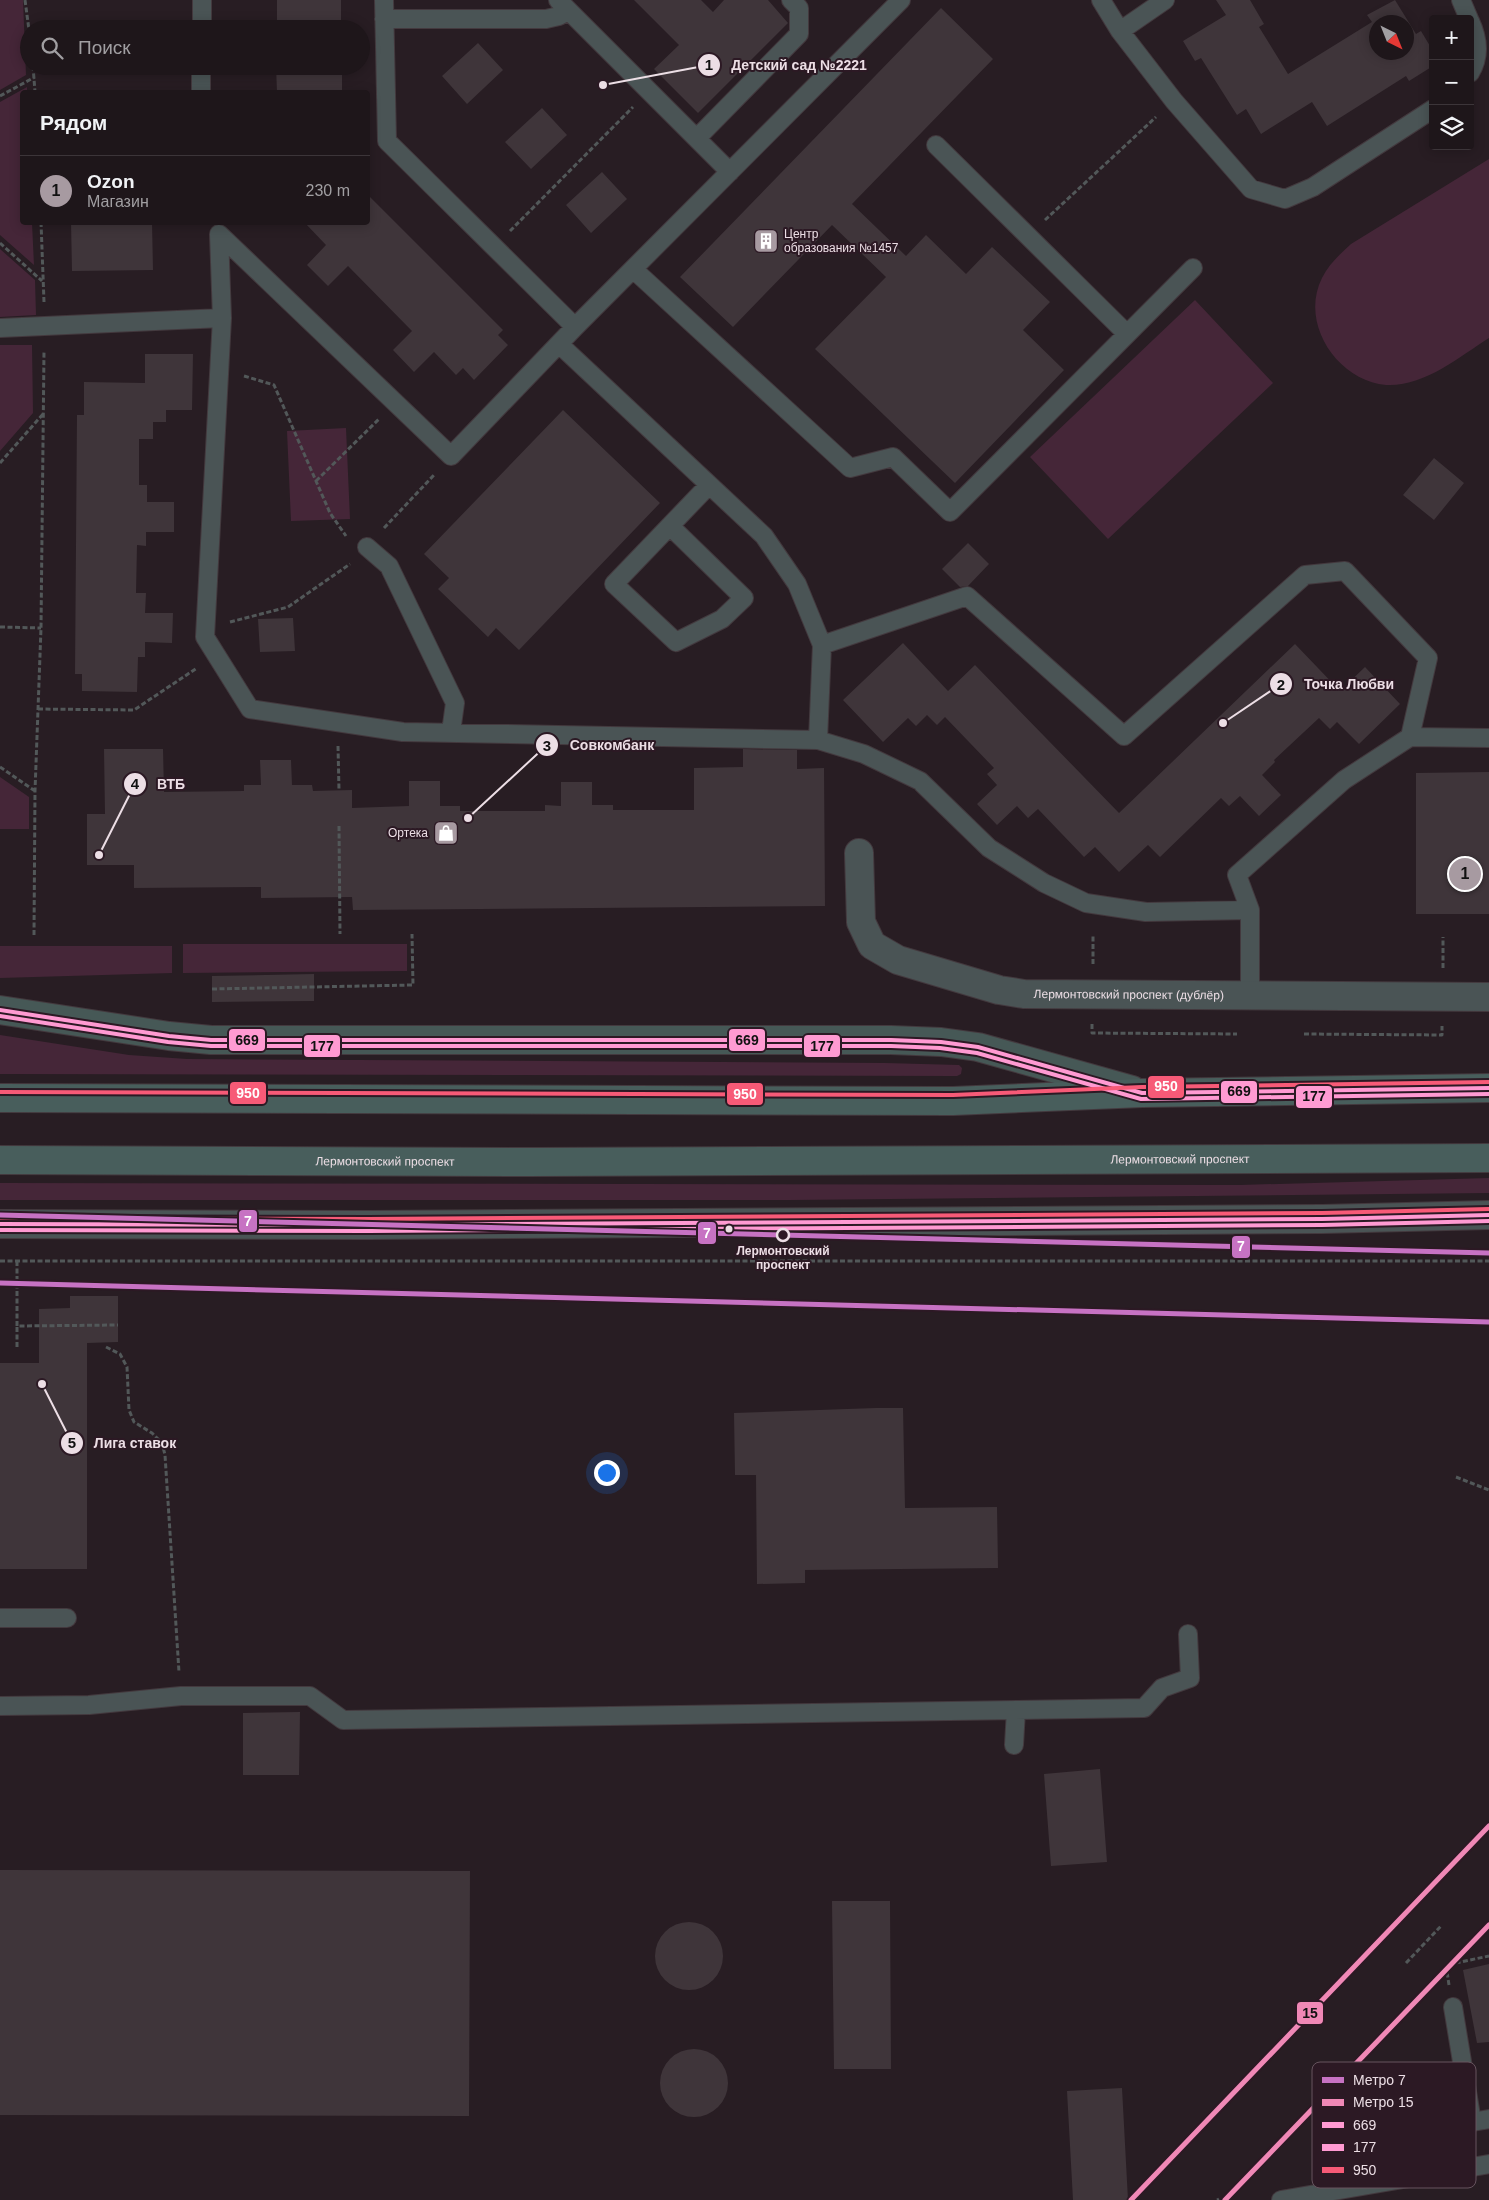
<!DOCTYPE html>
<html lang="ru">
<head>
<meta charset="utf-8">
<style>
	body { margin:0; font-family:Helvetica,sans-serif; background:#261f23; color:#f1f3f6 }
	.controls { position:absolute; right:15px; top:15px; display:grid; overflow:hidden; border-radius:5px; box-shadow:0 2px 12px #0003 }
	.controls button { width:45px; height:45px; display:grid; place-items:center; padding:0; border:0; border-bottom:1px solid #3c3539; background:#1e161a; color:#f1f3f6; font:25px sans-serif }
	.compass { position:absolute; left:1369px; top:15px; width:45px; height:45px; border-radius:50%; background:#1e161a; box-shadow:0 2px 12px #0003; rotate:137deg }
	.you { position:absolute; left:606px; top:1472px; width:18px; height:18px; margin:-12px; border:4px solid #fff; border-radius:50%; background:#1a73e8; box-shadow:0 0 0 8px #1a73e833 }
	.badge { display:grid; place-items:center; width:32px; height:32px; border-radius:50%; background:#a79aa1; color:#111; font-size:16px; font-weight:700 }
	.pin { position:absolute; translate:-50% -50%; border:2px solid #fff; box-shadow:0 1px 5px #0006 }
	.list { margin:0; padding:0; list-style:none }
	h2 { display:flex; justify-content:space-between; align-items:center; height:65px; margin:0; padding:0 20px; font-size:21px }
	h2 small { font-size:16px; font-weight:400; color:#a19fa2 }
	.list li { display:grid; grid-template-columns:32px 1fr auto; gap:15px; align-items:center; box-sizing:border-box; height:70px; padding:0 20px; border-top:1px solid #3c3539 }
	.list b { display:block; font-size:19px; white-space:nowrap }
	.list p { margin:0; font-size:16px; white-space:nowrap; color:#a19fa2 }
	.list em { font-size:16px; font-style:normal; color:#a19fa2 }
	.icon { flex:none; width:28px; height:28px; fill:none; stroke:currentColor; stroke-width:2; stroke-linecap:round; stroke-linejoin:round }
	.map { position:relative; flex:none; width:1489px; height:2200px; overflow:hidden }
	.search { position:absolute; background:#1e161a; box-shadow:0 2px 12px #0003; left:20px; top:20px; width:350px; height:55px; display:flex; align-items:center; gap:12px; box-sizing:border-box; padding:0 18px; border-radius:28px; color:#a19fa2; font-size:19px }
	.panel { position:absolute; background:#1e161a; box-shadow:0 2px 12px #0003; left:20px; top:90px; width:350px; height:135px; border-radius:5px }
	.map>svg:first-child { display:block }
</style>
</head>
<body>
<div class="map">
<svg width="1489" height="2200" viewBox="0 0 1489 2200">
	<rect width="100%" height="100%" fill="#281d23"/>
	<path fill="#452638" d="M0,0H23L26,75L0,90Z
		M27,87V92H22V222L32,223L34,265L0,235V102Z
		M1489,159V338C1459,357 1424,387 1386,385C1338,381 1299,324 1322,278C1329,264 1340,254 1351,244Z
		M0,249L35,280L36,315L0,317Z
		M1195,300L1273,383L1108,539L1030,457Z
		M0,345H32L33,413L0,451Z
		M346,428L350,519L291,521L287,431Z
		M0,777L29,797V829H0Z
		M183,944H407V971L183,973Z
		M0,946H172V973L0,978Z
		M0,1035L129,1055L187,1059L885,1063L959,1065L962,1068L961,1074L957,1076L0,1074Z
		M1489,1178V1193L791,1200H0V1183L1240,1185Z"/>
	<path fill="#3f353a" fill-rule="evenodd" d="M277,0H341V29H277Z
		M634,0H701L713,12L724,0H768L788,23L698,113L654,69L679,45Z
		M1216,0H1250L1264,24L1259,27L1288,74L1372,22L1367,15L1395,0L1416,34L1421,31L1433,51V66L1409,81L1406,76L1327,126L1312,102L1261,134L1246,109L1237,115L1201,58L1195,61L1183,41L1226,15ZM1376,22H1406V52H1376Z
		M941,8L993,59L852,204L906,256L926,235L966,274L992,247L1050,302L1023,330L1064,370L955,483L815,349L886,277L832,225L733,327L680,277Z
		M478,43L503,70L467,104L442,76Z
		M276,66H342V92H277Z
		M542,108L567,135L531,169L505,142Z
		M602,172L627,199L591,233L566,205Z
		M368,195L503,330L498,335L508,345L474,380L463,368L456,375L434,352L414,372L393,350L412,331L348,266L328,286L307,265L326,245L304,222H368Z
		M71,222H152L153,270L72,271Z
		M145,354H193L192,410H166V422H153V439H139V485H147V502H174V532H146V546L137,545L136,593H146L145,613H173L172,643L145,642V657H138L137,692L82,691V674H75L77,415H84V382L145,383Z
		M563,410L660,503L519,650L496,628L488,637L438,589L449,578L424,554Z
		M1434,458L1464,483L1434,520L1403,495Z
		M968,543L989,564L968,586L960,587L942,569Z
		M293,618L295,651L260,652L258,619Z
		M903,643L948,691L975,665L1119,813L1295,644L1340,691L1365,667L1400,704L1359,744L1337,722L1330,729L1319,718L1274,760L1275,762L1262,775L1281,795L1259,816L1240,796L1229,806L1221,798L1160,857L1148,845L1119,872L1095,847L1084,857L1038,809L1028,818L1017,806L997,825L977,804L997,785L987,774L994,768L945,717L937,725L927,715L916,726L908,718L883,742L843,700Z
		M104,749H163L164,792L244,791V785H261L260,760H291L292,785H312L313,791L352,790V808L409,806V781H440V806H460V811H545V805L561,806V782H592V805H613V810H694V768L743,767V749L797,750V769L824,768L825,906L353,910L352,897L261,898V887L134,888V865H87V814H105Z
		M1489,772V914H1416V773Z
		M314,974V1001L212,1002V976Z
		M70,1296H118V1342L87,1343V1569H0V1363H39V1309L70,1308Z
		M876,1408H903L905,1508L997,1507L998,1568L805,1570V1583L757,1584L756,1475H735L734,1413Z
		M300,1712L299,1775H243V1713Z
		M1100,1769L1107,1862L1051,1866L1044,1774Z
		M0,1870L470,1871L469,2116L0,2115Z
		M832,1901H890L891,2069H834Z
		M655 1956a34 34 0 1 1 68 0a34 34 0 1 1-68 0Z
		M1489,1964V2042L1477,2043L1463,1970Z
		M660 2083a34 34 0 1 1 68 0a34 34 0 1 1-68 0Z
		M1122,2088L1128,2200H1073L1067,2091Z"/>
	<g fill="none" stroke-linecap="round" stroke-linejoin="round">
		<defs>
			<path id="lane" d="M384,0L387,141L575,327
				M558,0L730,172
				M1101,0L1120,31L1174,101L1251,189L1285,199L1313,187L1433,109
				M1461,0L1469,19
				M384,19H546L559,16L568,11
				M1470,21C1478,38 1481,55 1470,73
				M202,29V0
				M1120,31L1165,0
				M201,92V66
				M697,138L799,34V8L791,0
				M936,145L1127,334
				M633,269L850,468L893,457L950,512L1193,268
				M222,318L205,637L250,709L403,732L818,740
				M0,328L222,318L219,234L451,456L575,327L901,0
				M559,344L764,536L797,584L822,645
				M670,526L744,598L722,619L676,642L614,584L709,485
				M367,547L389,566L455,703L451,732
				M1250,910L1237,875L1344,780L1410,737L1489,738
				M1250,995V910L1146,912L1086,903L1044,883L989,848L920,781L864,754L818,740L822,645L967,596L1124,736L1305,575L1345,571L1428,658L1410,737
				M0,1618H67
				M0,1706L89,1705L181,1696H310L343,1720L1144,1708L1162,1688L1190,1678L1188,1634
				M1014,1745L1016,1710
				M1453,2007L1472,2122L1489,2119
				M1281,2200L1489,2164"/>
			<g id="street">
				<path id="s1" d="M859,853L861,922L872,945L898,960L999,990L1024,994L1489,997"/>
				<path d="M0,1224L368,1225L1322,1219L1489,1215"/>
			</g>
			<path id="secondary" d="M0,1010L169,1036L211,1040H891L941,1042L978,1047L1132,1090"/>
			<g id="primary">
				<path d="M0,1098L953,1101L1142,1093L1489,1088"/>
				<path id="s2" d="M0,1160L533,1162L1489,1158"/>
			</g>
		</defs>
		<use href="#lane" stroke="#43393e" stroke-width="20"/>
		<use href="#street" stroke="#43393e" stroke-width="30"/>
		<use href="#secondary" stroke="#43393e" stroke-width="30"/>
		<use href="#primary" stroke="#43393e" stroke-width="30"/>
		<path stroke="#525859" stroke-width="3" stroke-dasharray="5 2.5" stroke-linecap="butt" d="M25,0L29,30
			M33,66L35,92
			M0,96L35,77
			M1045,220L1156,117
			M41,222L44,302
			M510,231L633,107
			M0,243L42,281
			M244,376L274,385L330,513L346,536
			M0,463L43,414
			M316,481L379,419
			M384,528L434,475
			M230,622L288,607L350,564
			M0,627L41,628
			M38,709L134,710L197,668
			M338,746L339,790
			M0,767L35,791
			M339,826L340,934
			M34,935L35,791L41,628L44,351
			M1093,964V936
			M1443,968V937
			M212,989L413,985L412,934
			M1092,1024V1033L1237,1034
			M1304,1034L1442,1035V1026
			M0,1261H1489
			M17,1261V1326L118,1325
			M17,1347V1326
			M106,1347L120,1354L127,1367L129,1410L134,1422L152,1433L162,1443L165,1455L179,1672
			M1456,1477L1489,1490
			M1406,1963L1441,1926
			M1449,1985L1446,1965L1489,1956
			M1217,2200L1219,2199"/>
		<use href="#lane" stroke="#4a5455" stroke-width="18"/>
		<use href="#street" stroke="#4a5455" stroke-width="28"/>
		<use href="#secondary" stroke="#465856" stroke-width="28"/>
		<use href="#primary" stroke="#485e5c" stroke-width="28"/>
		<defs>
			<path id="bus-1" d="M0,1010L169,1036L211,1040H891L941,1042L978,1047L1142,1093L1489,1088
				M0,1224L368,1225L1322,1219L1489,1215"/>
			<path id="bus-2" d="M0,1016L168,1042L211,1046H891L940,1048L977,1053L1141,1099L1489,1094
				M0,1230L368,1231L1322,1225L1489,1221"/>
			<path id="bus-3" d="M0,1092L953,1095L1142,1087L1489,1082
				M0,1218L368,1219L1322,1213L1489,1209"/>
		</defs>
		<use href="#bus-1" stroke="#2c1924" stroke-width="8"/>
		<use href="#bus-2" stroke="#2c1924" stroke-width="8"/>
		<use href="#bus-3" stroke="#2c1924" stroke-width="8"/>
		<use href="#bus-1" stroke="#ff9ad2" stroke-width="4"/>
		<use href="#bus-2" stroke="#ff9ad2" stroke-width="4"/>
		<use href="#bus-3" stroke="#f75a77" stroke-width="4"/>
		<defs>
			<path id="metro-1" d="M0,1215L1489,1253
				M0,1283L1489,1322"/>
			<path id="metro-2" d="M1131,2200L1489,1826
				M1225,2200L1489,1925"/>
		</defs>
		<use href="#metro-1" stroke="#2c1924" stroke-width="9"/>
		<use href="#metro-2" stroke="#2c1924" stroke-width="9"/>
		<use href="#metro-1" stroke="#c772c3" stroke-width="5"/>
		<use href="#metro-2" stroke="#f088b6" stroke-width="5"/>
	</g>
	<defs>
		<symbol id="building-square" viewBox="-11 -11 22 22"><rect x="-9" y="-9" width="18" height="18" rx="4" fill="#a79aa1" stroke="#2c1924"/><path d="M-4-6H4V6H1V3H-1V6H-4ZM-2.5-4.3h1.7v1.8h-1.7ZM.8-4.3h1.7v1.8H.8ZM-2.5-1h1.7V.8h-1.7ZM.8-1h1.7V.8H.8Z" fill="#fff"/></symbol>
		<symbol id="shop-square" viewBox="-11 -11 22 22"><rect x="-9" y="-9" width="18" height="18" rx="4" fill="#a79aa1" stroke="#2c1924"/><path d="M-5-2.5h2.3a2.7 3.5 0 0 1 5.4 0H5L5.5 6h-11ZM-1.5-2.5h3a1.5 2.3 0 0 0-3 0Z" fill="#fff"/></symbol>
	</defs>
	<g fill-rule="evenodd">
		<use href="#building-square" x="752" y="227" width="28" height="28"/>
		<use href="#shop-square" x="432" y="819" width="28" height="28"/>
	</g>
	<circle fill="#ecdee5" stroke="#2c1924" stroke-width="2" cx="729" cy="1229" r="4.5"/>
	<circle fill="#2c1924" stroke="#ecdee5" stroke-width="2.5" cx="783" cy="1235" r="6"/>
	<g text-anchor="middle" stroke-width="4" stroke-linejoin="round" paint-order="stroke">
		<g font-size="12" fill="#ecdee5" stroke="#2c1924" text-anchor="start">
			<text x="784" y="238">Центр<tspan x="784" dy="14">образования №1457</tspan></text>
			<text x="428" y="837" text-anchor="end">Ортека</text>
		</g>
		<g font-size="12" fill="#ecdee5" stroke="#2c1924">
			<text dy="4" stroke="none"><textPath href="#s1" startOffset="360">Лермонтовский проспект (дублёр)</textPath></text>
			<text dy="4" stroke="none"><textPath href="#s2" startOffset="1180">Лермонтовский проспект</textPath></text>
			<text dy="4" stroke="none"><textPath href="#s2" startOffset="385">Лермонтовский проспект</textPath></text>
		</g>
		<g font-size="12" font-weight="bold" fill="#ecdee5" stroke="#2c1924">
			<text x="783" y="1255">Лермонтовский<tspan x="783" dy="14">проспект</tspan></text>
		</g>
	</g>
	<rect x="1312" y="2062" width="164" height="126" rx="8" fill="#2c1924" stroke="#66545e" stroke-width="1"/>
	<rect x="1322" y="2077" width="22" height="6" fill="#c772c3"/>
	<rect x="1322" y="2099" width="22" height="7" fill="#f088b6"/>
	<rect x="1322" y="2122" width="22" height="6" fill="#ff9ad2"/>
	<rect x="1322" y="2144" width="22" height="7" fill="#ff9ad2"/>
	<rect x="1322" y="2167" width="22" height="6" fill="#f75a77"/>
	<g font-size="14" fill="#ecdee5">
		<text x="1353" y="2085">Метро 7</text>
		<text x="1353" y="2107">Метро 15</text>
		<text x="1353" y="2130">669</text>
		<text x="1353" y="2152">177</text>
		<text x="1353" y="2175">950</text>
	</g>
	<path fill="none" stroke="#ecdee5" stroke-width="2" d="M603 85L709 65M1223 723L1281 684M468 818L547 745M99 855L135 784M42 1384L72 1443"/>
	<g fill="#ecdee5" stroke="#2c1924" stroke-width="2">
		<circle cx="603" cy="85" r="5"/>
		<circle cx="1223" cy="723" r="5"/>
		<circle cx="468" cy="818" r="5"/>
		<circle cx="99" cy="855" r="5"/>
		<circle cx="42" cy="1384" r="5"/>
		<circle cx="709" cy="65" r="12"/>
		<circle cx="1281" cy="684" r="12"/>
		<circle cx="547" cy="745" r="12"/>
		<circle cx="135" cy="784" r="12"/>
		<circle cx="72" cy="1443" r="12"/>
	</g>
	<g font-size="15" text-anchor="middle" font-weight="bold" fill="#111">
		<text x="709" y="70">1</text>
		<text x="1281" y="690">2</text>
		<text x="547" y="751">3</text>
		<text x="135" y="789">4</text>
		<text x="72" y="1448">5</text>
	</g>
	<g font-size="14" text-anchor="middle" font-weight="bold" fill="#ecdee5" stroke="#2c1924" stroke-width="4" stroke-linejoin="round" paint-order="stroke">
		<text x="799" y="70">Детский сад №2221</text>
		<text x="1349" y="689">Точка Любви</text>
		<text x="612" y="750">Совкомбанк</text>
		<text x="171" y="789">ВТБ</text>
		<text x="135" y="1448">Лига ставок</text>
	</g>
	<g stroke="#2c1924" stroke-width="2">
		<rect x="228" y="1028" width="38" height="24" rx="5" fill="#ff9ad2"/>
		<rect x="728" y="1028" width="38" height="24" rx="5" fill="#ff9ad2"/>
		<rect x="303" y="1034" width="38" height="24" rx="5" fill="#ff9ad2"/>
		<rect x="803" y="1034" width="38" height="24" rx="5" fill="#ff9ad2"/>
		<rect x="1147" y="1075" width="38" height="24" rx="5" fill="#f75a77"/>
		<rect x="1220" y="1080" width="38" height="24" rx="5" fill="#ff9ad2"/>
		<rect x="229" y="1081" width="38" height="24" rx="5" fill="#f75a77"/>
		<rect x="726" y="1082" width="38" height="24" rx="5" fill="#f75a77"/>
		<rect x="1295" y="1085" width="38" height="24" rx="5" fill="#ff9ad2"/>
		<rect x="238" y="1209" width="20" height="24" rx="5" fill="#c772c3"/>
		<rect x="697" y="1221" width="20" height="24" rx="5" fill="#c772c3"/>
		<rect x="1231" y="1235" width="20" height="24" rx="5" fill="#c772c3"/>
		<rect x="1296" y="2001" width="28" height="24" rx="5" fill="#f088b6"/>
	</g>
	<g font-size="14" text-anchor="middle" font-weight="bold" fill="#fff">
		<text x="1166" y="1091">950</text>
		<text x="248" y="1098">950</text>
		<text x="745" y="1099">950</text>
		<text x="248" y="1226">7</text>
		<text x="707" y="1238">7</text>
		<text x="1241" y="1251">7</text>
	</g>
	<g font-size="14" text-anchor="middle" font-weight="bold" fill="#111">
		<text x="247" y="1045">669</text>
		<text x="747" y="1045">669</text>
		<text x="322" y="1051">177</text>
		<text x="822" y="1051">177</text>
		<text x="1239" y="1096">669</text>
		<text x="1314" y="1101">177</text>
		<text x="1310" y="2018">15</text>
	</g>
</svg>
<div class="controls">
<button>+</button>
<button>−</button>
<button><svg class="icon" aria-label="layers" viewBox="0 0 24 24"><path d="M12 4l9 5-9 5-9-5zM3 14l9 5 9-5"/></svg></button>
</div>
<svg class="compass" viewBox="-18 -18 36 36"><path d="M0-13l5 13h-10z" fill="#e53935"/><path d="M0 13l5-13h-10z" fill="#a19fa2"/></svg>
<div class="you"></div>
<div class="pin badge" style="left:1465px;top:874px">1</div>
<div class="search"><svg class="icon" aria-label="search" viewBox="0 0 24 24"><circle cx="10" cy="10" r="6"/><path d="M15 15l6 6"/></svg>Поиск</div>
<section class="panel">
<h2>Рядом<small></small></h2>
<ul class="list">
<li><span class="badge">1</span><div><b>Ozon</b><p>Магазин</p></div><em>230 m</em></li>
</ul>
</section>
</div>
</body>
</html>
